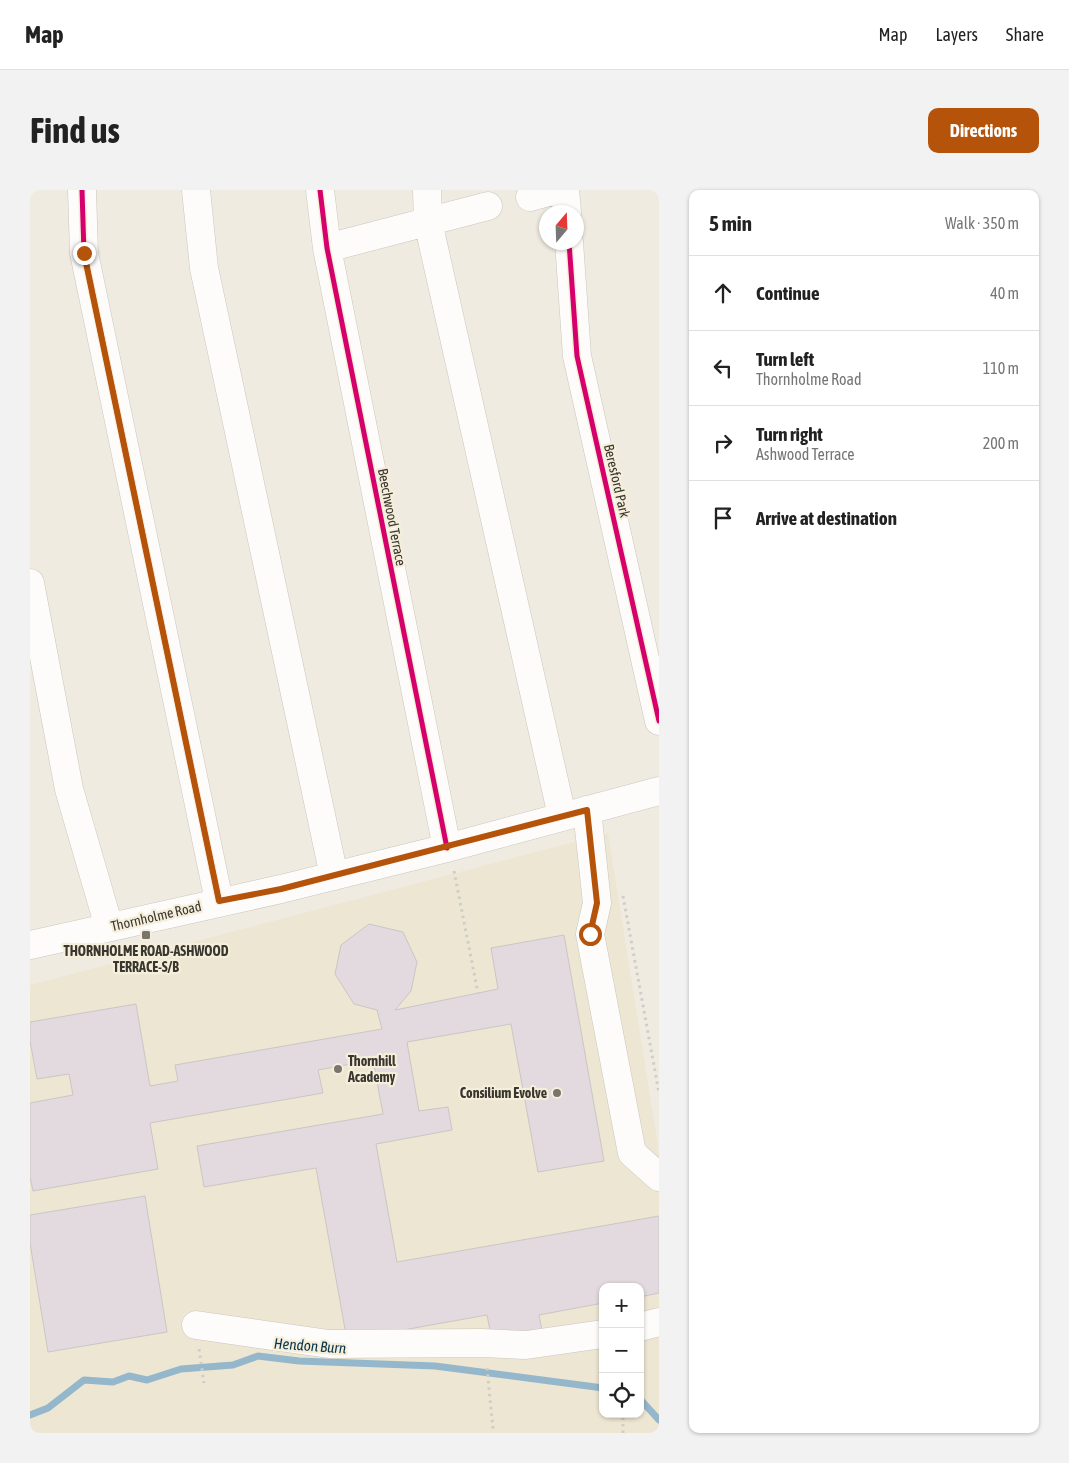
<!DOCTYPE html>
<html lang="en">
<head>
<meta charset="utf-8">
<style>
	body { margin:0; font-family:"Asap Condensed",sans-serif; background:#f2f2f2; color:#222 }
	.controls { position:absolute; right:15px; bottom:15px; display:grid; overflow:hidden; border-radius:10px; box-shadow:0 1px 4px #0004 }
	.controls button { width:45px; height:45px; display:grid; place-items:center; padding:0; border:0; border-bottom:1px solid #e0e0e0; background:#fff; color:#222; font:25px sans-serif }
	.compass { position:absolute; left:509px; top:15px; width:45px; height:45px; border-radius:50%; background:#fff; box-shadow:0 1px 4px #0004; rotate:19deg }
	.stop { position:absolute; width:15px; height:15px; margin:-11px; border:4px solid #b45309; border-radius:50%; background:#fff }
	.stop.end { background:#b45309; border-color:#fff; box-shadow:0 1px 5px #0008 }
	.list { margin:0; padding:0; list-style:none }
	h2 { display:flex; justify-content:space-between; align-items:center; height:65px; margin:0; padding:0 20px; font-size:21px }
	h2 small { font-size:16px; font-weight:400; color:#767676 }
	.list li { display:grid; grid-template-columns:32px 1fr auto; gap:15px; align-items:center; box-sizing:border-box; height:75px; padding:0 20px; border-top:1px solid #e0e0e0 }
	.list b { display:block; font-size:19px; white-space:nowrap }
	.list p { margin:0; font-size:16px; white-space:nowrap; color:#767676 }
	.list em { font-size:16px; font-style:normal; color:#767676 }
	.icon { flex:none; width:28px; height:28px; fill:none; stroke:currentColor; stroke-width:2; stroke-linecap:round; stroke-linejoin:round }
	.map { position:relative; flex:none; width:629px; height:1243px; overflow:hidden; border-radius:10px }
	header { display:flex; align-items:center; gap:30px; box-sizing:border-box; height:70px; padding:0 25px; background:#fff; border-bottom:1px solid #e0e0e0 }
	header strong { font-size:24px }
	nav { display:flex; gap:28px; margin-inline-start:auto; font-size:18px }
	.intro { display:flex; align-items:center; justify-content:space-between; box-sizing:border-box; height:120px; padding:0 30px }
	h1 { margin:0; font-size:35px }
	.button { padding:12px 22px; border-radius:10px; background:#b45309; color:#fff; font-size:18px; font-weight:700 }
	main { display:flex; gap:30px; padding:0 30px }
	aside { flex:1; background:#fff; border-radius:10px; box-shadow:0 1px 4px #0004 }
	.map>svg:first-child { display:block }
</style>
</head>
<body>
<header>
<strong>Map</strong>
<nav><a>Map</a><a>Layers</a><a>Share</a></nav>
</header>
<div class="intro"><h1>Find us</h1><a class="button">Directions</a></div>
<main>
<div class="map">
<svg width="629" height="1243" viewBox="0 0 629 1243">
	<rect width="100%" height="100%" fill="#efebe1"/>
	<path fill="#ede6d3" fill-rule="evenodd" d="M578,643L629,962V1243H0V795ZM573,1097H610V1224H573Z"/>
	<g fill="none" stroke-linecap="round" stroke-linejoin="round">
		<path stroke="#95b7cb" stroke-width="7" d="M610,1209L629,1230
			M0,1225L18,1218L54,1190L83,1192L99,1186L117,1190L151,1179L203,1175L228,1166L269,1171L405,1176L573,1198"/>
	</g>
	<path fill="#e2dadf" stroke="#cac6c4" d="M339,734L373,742L387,772L381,801L365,820L468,799L461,758L534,745L574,971L508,982L481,834L377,852L389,921L418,917L422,940L346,954L367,1072L629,1026V1103L610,1107V1097H573V1113L509,1125L512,1141L462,1150L457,1125L317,1150L286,978L174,997L167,956L353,924L343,870L288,880L293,903L120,933L128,979L3,1001L0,987V913L43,905L39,884L7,889L0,851V832L106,814L120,896L148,891L145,875L352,839L347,820L324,814L305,784L311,755Z
		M115,1006L137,1142L18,1162L0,1053V1025Z"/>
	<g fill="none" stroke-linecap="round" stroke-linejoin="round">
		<defs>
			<path id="minor" d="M52,0L54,63L189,711
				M166,0L174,78L304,686
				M290,0L297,58L417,658
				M397,0L398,32L532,626
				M535,0L537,22
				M500,7L526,0
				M539,52L547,166L629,531
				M297,58L458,16
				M0,393L39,599L79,737
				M557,620L567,713L560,744L602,963L629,987
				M0,755L251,699L417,658L629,601
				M166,1135L299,1154L452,1153L496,1155L573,1144
				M610,1137L629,1132"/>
		</defs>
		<use href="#minor" stroke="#cac6be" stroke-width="29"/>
		<path stroke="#cecdca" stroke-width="3" stroke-dasharray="2.5 4" stroke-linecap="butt" d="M424,681L448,803
			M593,706L629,903
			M169,1159L174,1193
			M457,1178L463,1239
			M593,1243V1224"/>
		<use href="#minor" stroke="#fdfcfa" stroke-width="28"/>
		<defs>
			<path id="cycleway" d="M52,0L54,63L189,711
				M290,0L297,58L417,658
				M539,52L547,166L629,531"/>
		</defs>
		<use href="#cycleway" stroke="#f5eedb" stroke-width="8"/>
		<use href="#cycleway" stroke="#d6006c" stroke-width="5"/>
	</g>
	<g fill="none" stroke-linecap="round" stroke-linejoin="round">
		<path stroke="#b45309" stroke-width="6" d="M54,63L189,711L251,699L557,620L567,713L560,744"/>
	</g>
	<g fill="#79756d" stroke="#f5eedb" stroke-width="2">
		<rect x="111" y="740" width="10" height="10" rx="2.5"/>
		<circle cx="308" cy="879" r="5"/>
		<circle cx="527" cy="903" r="5"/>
	</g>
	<g text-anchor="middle" stroke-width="4.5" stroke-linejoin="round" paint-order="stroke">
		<g font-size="14" fill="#39362f" stroke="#f5eedb">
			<text transform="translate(587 291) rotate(77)" y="5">Beresford Park</text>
			<text transform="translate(362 327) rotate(79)" y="5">Beechwood Terrace</text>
			<text transform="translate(126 726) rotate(-13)" y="5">Thornholme Road</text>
		</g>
		<g font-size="14" font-weight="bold" fill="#39362f" stroke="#f5eedb">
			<text x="116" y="766">THORNHOLME ROAD-ASHWOOD<tspan x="116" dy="16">TERRACE-S/B</tspan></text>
			<text x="318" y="876" text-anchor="start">Thornhill<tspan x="318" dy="16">Academy</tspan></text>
			<text x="517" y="908" text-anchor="end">Consilium Evolve</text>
		</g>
		<g font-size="15" font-style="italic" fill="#08344b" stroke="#f5eedb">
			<text transform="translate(280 1156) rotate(4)" y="5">Hendon Burn</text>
		</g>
	</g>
</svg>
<div class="controls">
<button>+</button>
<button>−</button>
<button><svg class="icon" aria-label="locate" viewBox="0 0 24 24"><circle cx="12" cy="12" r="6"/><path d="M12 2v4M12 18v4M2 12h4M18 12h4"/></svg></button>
</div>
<svg class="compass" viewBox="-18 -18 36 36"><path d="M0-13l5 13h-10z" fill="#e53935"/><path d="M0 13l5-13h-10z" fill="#767676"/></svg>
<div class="stop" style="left:560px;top:744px"></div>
<div class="stop end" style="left:54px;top:63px"></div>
</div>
<aside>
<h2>5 min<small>Walk · 350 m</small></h2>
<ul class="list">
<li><svg class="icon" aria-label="ahead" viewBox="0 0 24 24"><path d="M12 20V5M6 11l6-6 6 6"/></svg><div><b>Continue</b></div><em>40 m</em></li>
<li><svg class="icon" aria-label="left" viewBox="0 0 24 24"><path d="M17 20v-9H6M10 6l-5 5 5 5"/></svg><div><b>Turn left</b><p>Thornholme Road</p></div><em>110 m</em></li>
<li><svg class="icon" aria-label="right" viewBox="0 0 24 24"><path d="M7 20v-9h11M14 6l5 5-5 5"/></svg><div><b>Turn right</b><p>Ashwood Terrace</p></div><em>200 m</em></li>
<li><svg class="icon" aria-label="arrive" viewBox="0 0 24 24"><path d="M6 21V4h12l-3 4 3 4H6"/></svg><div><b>Arrive at destination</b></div></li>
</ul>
</aside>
</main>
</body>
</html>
